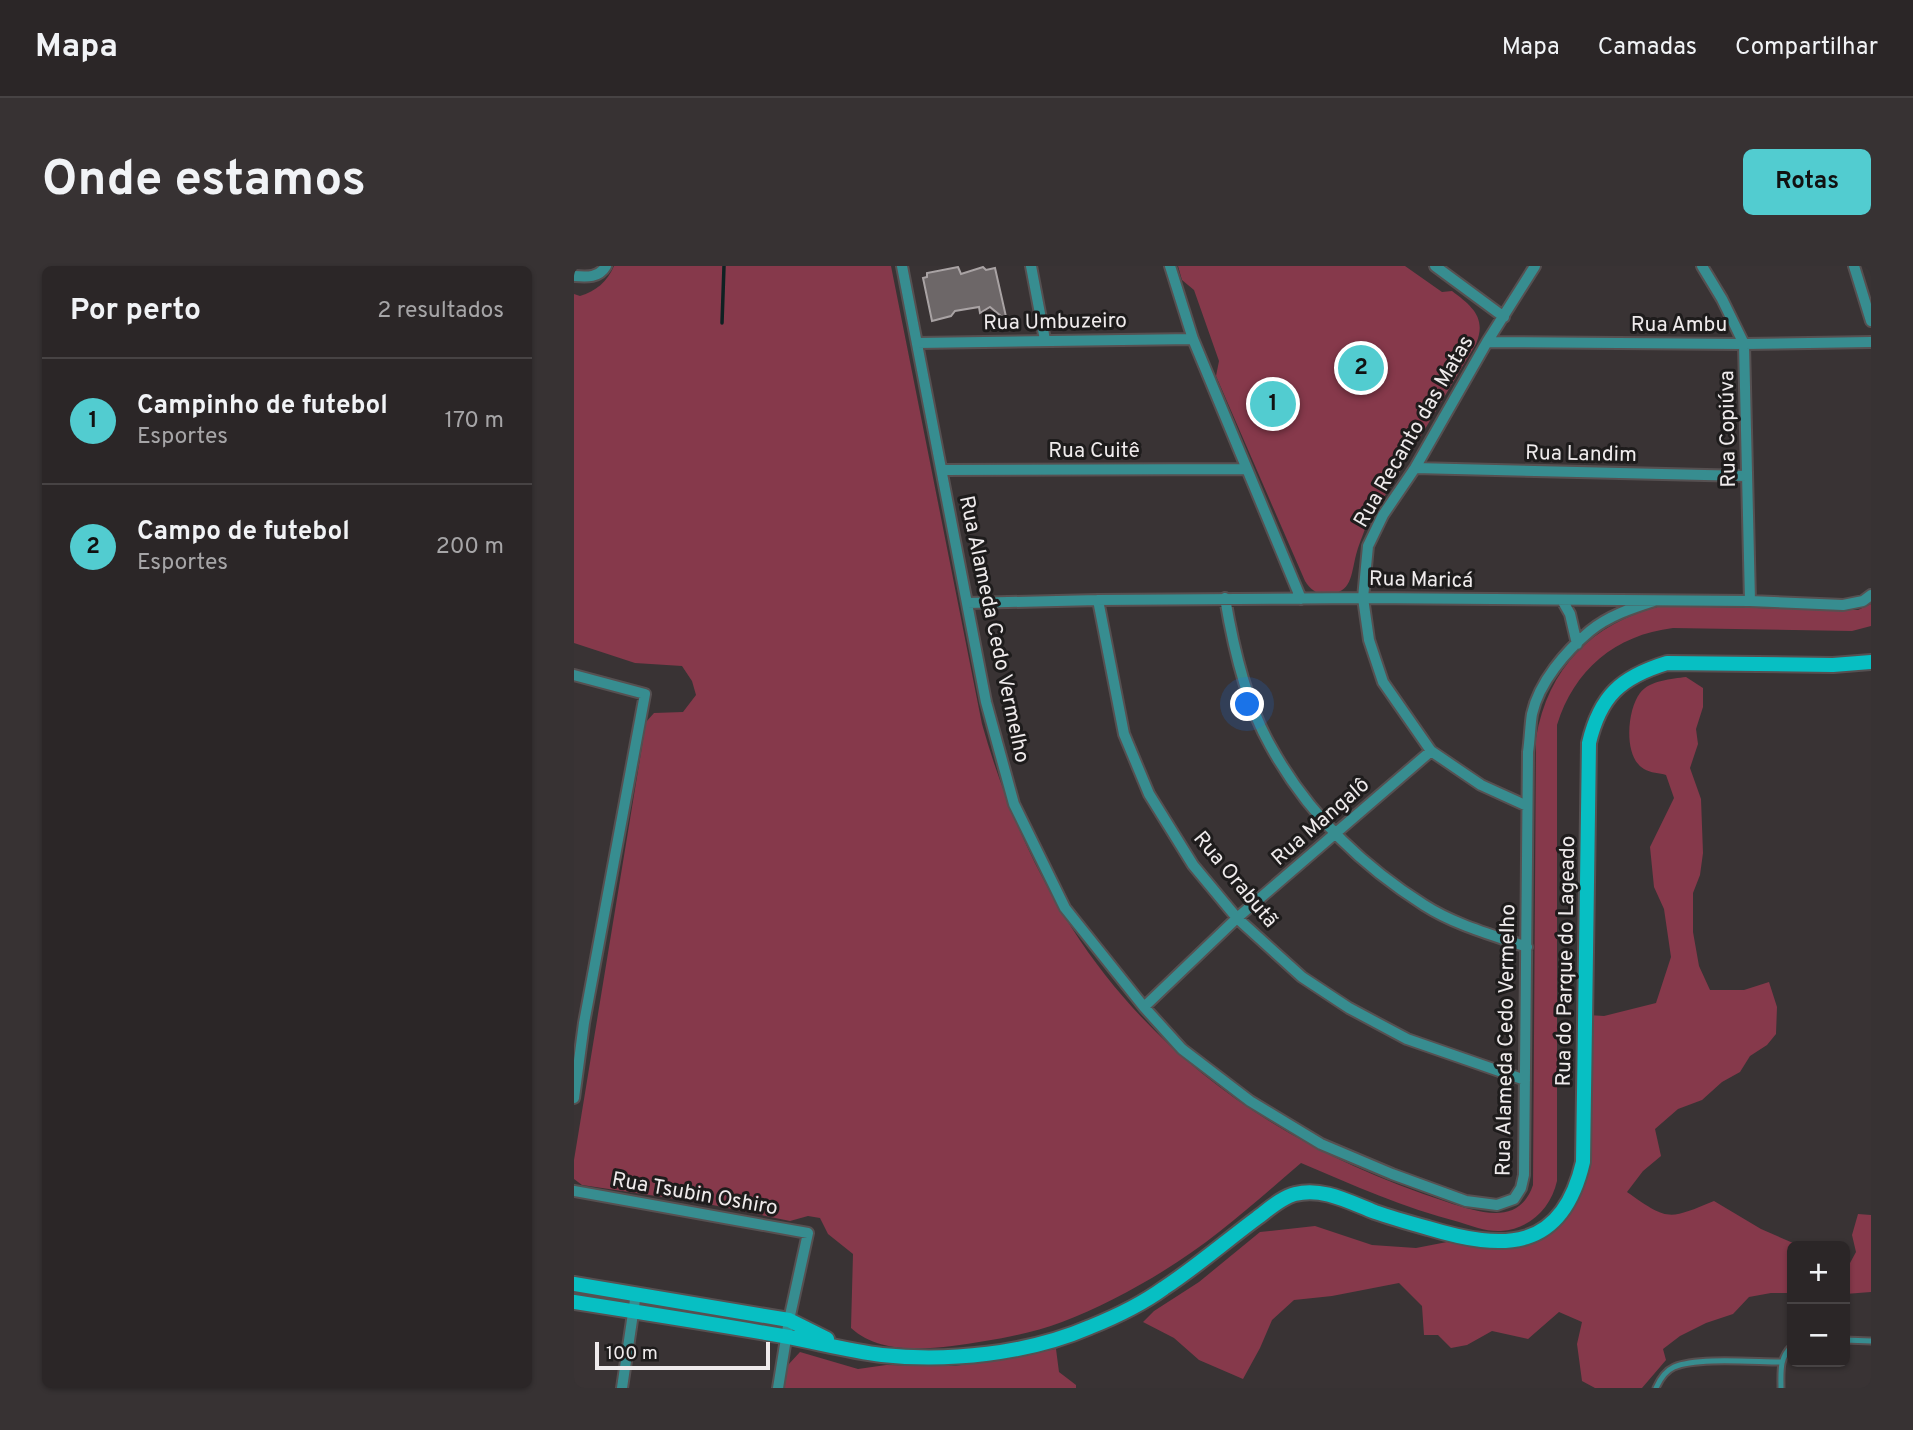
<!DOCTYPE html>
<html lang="pt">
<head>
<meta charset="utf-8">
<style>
	body { margin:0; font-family:Overpass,sans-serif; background:#373233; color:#f1f3f6 }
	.controls { position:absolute; right:21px; bottom:21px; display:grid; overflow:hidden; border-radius:10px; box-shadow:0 2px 5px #0004 }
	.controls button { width:63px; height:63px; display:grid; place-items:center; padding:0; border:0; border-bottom:2px solid #474344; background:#2b2627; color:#f1f3f6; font:35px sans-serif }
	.scale { position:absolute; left:21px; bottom:18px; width:175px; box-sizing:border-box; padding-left:7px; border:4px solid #efebec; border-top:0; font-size:19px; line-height:24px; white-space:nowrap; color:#efebec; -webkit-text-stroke:5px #1e1c1c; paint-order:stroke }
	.you { position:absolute; left:674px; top:439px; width:24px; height:24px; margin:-18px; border:5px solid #fff; border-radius:50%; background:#1a73e8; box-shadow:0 0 0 10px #1a73e833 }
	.badge { display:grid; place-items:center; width:46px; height:46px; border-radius:50%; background:#52ccd0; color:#111; font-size:23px; font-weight:700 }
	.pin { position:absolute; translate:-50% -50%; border:4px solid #fff; box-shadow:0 2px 7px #0006 }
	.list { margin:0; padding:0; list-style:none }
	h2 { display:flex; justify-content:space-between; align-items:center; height:91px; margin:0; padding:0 28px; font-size:30px }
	h2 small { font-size:23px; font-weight:400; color:#a6a5a7 }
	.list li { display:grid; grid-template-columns:46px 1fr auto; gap:21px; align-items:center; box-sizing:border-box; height:126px; padding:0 28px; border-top:2px solid #474344 }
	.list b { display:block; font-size:26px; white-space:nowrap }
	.list p { margin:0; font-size:23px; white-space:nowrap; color:#a6a5a7 }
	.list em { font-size:23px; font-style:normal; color:#a6a5a7 }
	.map { position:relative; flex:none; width:1297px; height:1122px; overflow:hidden; border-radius:10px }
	header { display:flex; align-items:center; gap:42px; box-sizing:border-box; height:98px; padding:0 35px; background:#2b2627; border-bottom:2px solid #474344 }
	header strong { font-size:33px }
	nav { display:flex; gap:38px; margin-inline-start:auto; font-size:24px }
	.intro { display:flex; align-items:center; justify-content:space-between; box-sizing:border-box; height:168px; padding:0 42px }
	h1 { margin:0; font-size:49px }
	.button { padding:18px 32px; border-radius:10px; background:#52ccd0; color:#111; font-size:24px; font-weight:700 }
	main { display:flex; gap:42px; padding:0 42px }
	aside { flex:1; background:#2b2627; border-radius:10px; box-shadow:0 2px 5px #0004 }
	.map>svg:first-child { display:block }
</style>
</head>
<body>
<header>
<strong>Mapa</strong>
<nav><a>Mapa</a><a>Camadas</a><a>Compartilhar</a></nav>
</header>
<div class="intro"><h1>Onde estamos</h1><a class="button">Rotas</a></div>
<main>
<aside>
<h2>Por perto<small>2 resultados</small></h2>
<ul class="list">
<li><span class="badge">1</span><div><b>Campinho de futebol</b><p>Esportes</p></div><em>170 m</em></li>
<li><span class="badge">2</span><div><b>Campo de futebol</b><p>Esportes</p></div><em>200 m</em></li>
</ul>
</aside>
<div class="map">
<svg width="1297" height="1122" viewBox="0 0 1297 1122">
	<rect width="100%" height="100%" fill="#393334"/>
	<path fill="#86394b" d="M40,0H317L408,458C478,705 631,857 873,936C904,946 945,961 959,919L962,472C974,402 1018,357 1087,340L1284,344L1297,338V360L1278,365L1099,362C1041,369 1000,404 983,459V915C977,942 956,963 927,965C913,966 898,960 885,956C830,942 779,919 727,897C700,920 673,944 645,966C601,1001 541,1036 488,1056C453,1069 415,1075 378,1080C344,1084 303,1086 277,1062L279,988L254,968L246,952L234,950L216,955L129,937L8,919L0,913V894L72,456L80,447L109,446L122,429L118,415L108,400L61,397L0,377V28L6,30C22,25 33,16 40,0Z
		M604,0H831L868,26L878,25C898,40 913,52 902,78L791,263C788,272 784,280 782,289C777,308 778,328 753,328C743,329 736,323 731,315L642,110L645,95L620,24L608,14Z
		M1112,411L1129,422V441L1122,463L1124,478L1116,502L1127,533L1129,587L1126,609L1119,627V666L1125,700L1136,724H1170L1195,716L1203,741L1202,768L1193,779L1176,790L1166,806L1148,816L1128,834L1104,843L1081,863L1087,890L1069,905L1053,926C1094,955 1094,954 1140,935L1187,963L1219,977L1221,980H1218V1027H1197L1175,1031L1159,1048L1132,1057L1106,1070L1089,1083L1092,1094L1068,1122H1021L1008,1115L1003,1078L1008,1056L985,1046L954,1073L918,1065L893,1079L877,1082L864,1069H850L848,1040L825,1017L758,1030L720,1034L698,1054L686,1082L669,1113L625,1094L600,1072L569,1056L580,1045L625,1016L686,966L741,960L798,979L842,982L873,976L912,983L946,978L997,942L1012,911L1014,749L1030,750L1082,737L1097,691L1090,643L1080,621L1076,581L1100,532L1092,509C1086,507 1076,507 1070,503C1049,491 1053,444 1066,427C1076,414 1098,413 1112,411Z
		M1284,948L1297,949V1026L1271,1028V996L1276,997L1282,986L1278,969Z
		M482,1083L485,1106L502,1119V1122H210L214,1099L226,1086L284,1103L312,1099L381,1100Z"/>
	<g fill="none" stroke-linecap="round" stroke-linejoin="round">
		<path stroke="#0f2122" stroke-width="3.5" d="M148,57L150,0"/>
	</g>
	<path fill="#6d6768" stroke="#a9a3a4" stroke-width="2" d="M384,1L387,8L409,1L412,4L421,2L433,55L416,41L406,47L405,41L381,45L377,50L358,55L349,12L353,11V7Z"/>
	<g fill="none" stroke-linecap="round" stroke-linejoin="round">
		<defs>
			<path id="lane" d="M1271,1074L1297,1075
				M1082,1122C1086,1113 1091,1105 1100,1101C1123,1091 1180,1096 1207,1096
				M1207,1122C1207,1106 1205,1092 1218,1080"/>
			<path id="street" d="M328,0L412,436L440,538L491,642L570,741L608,783L676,835L747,878L818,908L892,935L923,939L940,933L947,922L950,909L954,486C956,473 956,460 958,448C965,416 992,385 1016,365C1034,350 1058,342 1080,335
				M457,0L471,74
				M596,0L619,73L727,333
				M861,0L930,51
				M1128,0L1148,33L1170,78L1176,335
				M1280,0L1297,55
				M0,10C13,11 25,12 32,0
				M913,76L1170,78L1297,76
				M343,77L619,73
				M841,202L1173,210
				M368,204L672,203
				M651,332C659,380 672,437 696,479C732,545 787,599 850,639C881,659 919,669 953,681
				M524,334L550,468L575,528L619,599L663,652L728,711L775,742L833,773L951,814
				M988,334L996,348L1003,378
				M393,337L524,334L789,332L1176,335L1269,339L1289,335L1297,329
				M0,409L71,428L10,757L0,832
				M953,540L907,519L857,485L809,416L795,374L789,332L794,280L809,249L841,202L913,76L961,0
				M570,741L663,652L857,485
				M0,925L234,967L215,1054L204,1122
				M48,1122L62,1027"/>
			<path id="secondary" d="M0,1018L215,1054L253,1073
				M0,1036C70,1047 140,1058 209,1070C242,1076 275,1085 308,1089C374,1096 454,1088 516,1061C541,1051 568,1038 590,1022C622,1001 652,975 683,952C694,944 708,931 721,928C749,921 775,936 801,946C818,952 836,957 854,962C930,985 988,986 1009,896L1015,477C1026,430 1047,411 1093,397L1259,399L1297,396"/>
		</defs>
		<use href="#lane" stroke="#565051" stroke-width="9"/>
		<use href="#street" stroke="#565051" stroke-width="14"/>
		<use href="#secondary" stroke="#565051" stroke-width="18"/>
		<use href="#lane" stroke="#378d90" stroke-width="5"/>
		<use href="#street" stroke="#378d90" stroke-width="10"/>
		<use href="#secondary" stroke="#07bfc3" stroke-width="14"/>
	</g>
	<g text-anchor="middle" stroke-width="6" stroke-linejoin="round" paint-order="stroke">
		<g font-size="21" fill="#efebec" stroke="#1e1c1c">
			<text transform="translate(481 55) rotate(-1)" y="7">Rua Umbuzeiro</text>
			<text x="1105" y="65">Rua Ambu</text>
			<text transform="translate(1153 163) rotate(-91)" y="7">Rua Copiúva</text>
			<text transform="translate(839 165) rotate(-60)" y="7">Rua Recanto das Matas</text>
			<text x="520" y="191">Rua Cuitê</text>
			<text transform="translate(1007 187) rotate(1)" y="7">Rua Landim</text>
			<text transform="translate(847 313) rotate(1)" y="7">Rua Maricá</text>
			<text transform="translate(421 363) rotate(78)" y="7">Rua Alameda Cedo Vermelho</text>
			<text transform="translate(746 555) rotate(-41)" y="7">Rua Mangalô</text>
			<text transform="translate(662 613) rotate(50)" y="7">Rua Orabutã</text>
			<text transform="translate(991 695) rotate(-89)" y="7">Rua do Parque do Lageado</text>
			<text transform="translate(931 774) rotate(-89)" y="7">Rua Alameda Cedo Vermelho</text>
			<text transform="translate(121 927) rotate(10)" y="7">Rua Tsubin Oshiro</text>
		</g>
	</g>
</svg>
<div class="controls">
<button>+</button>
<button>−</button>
</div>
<div class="scale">100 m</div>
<div class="you"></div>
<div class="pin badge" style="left:699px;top:138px">1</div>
<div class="pin badge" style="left:787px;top:102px">2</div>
</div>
</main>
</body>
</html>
